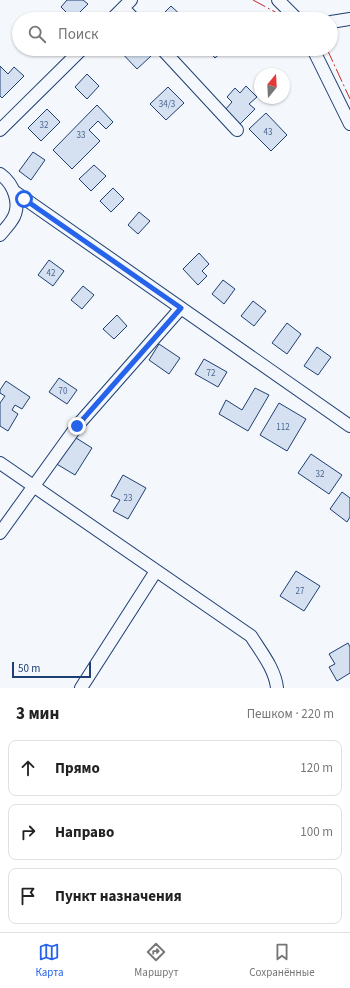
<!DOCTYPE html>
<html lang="ru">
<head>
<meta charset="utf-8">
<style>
	body { margin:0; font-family:"Source Sans 3",sans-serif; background:#f2f2f2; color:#222 }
	.compass { position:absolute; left:254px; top:68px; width:36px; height:36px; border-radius:50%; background:#fff; box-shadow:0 1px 3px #0004; rotate:18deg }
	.scale { position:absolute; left:12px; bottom:10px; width:79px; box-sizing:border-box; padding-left:4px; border:2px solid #1d3f73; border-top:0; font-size:11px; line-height:14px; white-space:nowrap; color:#1d3f73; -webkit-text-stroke:3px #f4f7fb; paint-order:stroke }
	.stop { position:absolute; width:12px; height:12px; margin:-9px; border:3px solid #2563eb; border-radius:50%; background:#fff }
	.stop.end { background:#2563eb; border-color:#fff; box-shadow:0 1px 4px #0008 }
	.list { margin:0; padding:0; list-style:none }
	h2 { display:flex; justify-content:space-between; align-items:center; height:52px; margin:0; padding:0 16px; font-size:17px }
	h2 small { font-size:13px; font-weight:400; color:#767676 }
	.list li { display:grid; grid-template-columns:26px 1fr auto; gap:12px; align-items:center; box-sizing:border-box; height:56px; margin:0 8px 8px; padding:0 8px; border:1px solid #e0e0e0; border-radius:8px }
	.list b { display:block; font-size:15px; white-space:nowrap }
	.list em { font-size:13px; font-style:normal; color:#767676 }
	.icon { flex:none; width:22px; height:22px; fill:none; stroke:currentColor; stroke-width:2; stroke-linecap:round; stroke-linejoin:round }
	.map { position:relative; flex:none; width:350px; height:688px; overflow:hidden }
	.search { position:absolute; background:#fff; box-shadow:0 1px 3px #0004; left:12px; right:12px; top:12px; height:44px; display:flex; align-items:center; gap:10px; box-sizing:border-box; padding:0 14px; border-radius:22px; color:#767676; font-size:15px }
	.sheet { height:244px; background:#fff }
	nav { display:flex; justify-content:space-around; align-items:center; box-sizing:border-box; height:56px; border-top:1px solid #e0e0e0; background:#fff; font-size:11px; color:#767676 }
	nav a { display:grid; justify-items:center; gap:2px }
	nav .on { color:#2563eb }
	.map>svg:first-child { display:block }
</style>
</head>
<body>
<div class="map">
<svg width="350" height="688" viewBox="0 0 350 688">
	<rect width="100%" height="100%" fill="#f4f7fb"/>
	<path fill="#d5e0f0" stroke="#1d3f73" d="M67,0H83L88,4L73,19L61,7Z
		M171,6L185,19H158Z
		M118,49H144L151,56L137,69Z
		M207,49H224V50L215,58Z
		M0,66L8,74L14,67L24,76L2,98L0,96Z
		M87,74L99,86L87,99L75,87Z
		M246,86L257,97L249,104L255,109L240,124L225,110L232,102L227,97L235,88L240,93Z
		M168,87L184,103L166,120L150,104Z
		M97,105L113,122L106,129L98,121L89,130L100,141L72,169L53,150Z
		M47,109L60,122L41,141L28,128Z
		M266,113L287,135L271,151L249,129Z
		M33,152L45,160L31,180L19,171Z
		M94,165L106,176L91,191L79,179Z
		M113,188L124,199L111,212L100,201Z
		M139,212L150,221L138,234L128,225Z
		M199,253L209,264L202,271L207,276L198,285L183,269Z
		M49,260L64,271L53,286L38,275Z
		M223,280L235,289L224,304L212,294Z
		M83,286L94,295L82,309L71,300Z
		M253,301L266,311L254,326L241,316Z
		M117,315L127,326L114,339L103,329Z
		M287,323L301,334L287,354L272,343Z
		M159,344L180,358L169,374L149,360Z
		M317,347L331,357L318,375L304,366Z
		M204,359L227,372L218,387L195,374Z
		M59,378L77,390L67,404L49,392Z
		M6,381L30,397L22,409L15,405L12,410L18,414L8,431L0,426V403L5,396L0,393V390Z
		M255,388L269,395L248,431L219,414L226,400L242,410Z
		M279,403L306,419L287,451L260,435Z
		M73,436L92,448L75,475L55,463Z
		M311,454L342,475L329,494L298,473Z
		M123,475L146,488L128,519L113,511L120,500L111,496Z
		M342,492L350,498V517L347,522L330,509Z
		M296,571L320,586L304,611L280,596Z
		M348,643L350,647V673L337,681L329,667L335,664L329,654Z"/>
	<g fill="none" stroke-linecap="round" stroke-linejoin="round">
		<defs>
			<path id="minor" d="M278,0L297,19
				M123,8L134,19
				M112,19L131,0
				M331,22L350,19
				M162,49L237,130
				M313,49L350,124
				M0,130L82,49
				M0,174C14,184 22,205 12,220C9,225 4,230 0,235
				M15,192L350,426
				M0,463L251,636C261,652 275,669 277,688
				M0,533L77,426L181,308
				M81,688L156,571"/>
		</defs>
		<use href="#minor" stroke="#1d3f73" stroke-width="14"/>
		<use href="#minor" stroke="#f4f7fb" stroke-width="12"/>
		<path stroke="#c62828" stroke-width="1" stroke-dasharray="14 3 2 3" stroke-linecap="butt" d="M253,0L288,19
			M327,49L350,99"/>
	</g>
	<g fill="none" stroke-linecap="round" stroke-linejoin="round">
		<path stroke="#2563eb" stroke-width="5" d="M24,199L181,308L77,426"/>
	</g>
	<g text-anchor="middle" stroke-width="3" stroke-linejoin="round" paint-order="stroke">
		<g font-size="9" fill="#4b6792">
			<text x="167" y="107">34/3</text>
			<text x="44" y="128">32</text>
			<text x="268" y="135">43</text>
			<text x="81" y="138">33</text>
			<text x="51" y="276">42</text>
			<text x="211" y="376">72</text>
			<text x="63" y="394">70</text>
			<text x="283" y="430">112</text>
			<text x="320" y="477">32</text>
			<text x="128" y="501">23</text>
			<text x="300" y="594">27</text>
		</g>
	</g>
</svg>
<svg class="compass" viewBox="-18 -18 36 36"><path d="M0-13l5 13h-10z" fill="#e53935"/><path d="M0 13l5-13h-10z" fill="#767676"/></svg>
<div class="scale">50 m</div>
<div class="stop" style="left:24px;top:199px"></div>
<div class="stop end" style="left:77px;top:426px"></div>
<div class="search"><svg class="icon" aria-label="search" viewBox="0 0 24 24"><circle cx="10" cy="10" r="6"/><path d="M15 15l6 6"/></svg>Поиск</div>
</div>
<section class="sheet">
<h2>3 мин<small>Пешком · 220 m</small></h2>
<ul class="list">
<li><svg class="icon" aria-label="ahead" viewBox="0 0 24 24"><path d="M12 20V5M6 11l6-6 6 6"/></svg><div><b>Прямо</b></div><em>120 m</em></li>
<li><svg class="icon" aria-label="right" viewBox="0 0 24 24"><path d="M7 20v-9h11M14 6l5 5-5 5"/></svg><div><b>Направо</b></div><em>100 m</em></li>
<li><svg class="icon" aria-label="arrive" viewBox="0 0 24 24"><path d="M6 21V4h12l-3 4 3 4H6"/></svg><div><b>Пункт назначения</b></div></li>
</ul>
</section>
<nav>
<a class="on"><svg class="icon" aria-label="map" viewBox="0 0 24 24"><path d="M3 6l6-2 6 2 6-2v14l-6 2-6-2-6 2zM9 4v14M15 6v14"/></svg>Карта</a>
<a><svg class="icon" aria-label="directions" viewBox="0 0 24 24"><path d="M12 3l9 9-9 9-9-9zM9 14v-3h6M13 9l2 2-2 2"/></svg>Маршрут</a>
<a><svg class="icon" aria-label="saved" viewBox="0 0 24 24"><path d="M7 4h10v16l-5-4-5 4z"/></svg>Сохранённые</a>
</nav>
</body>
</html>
